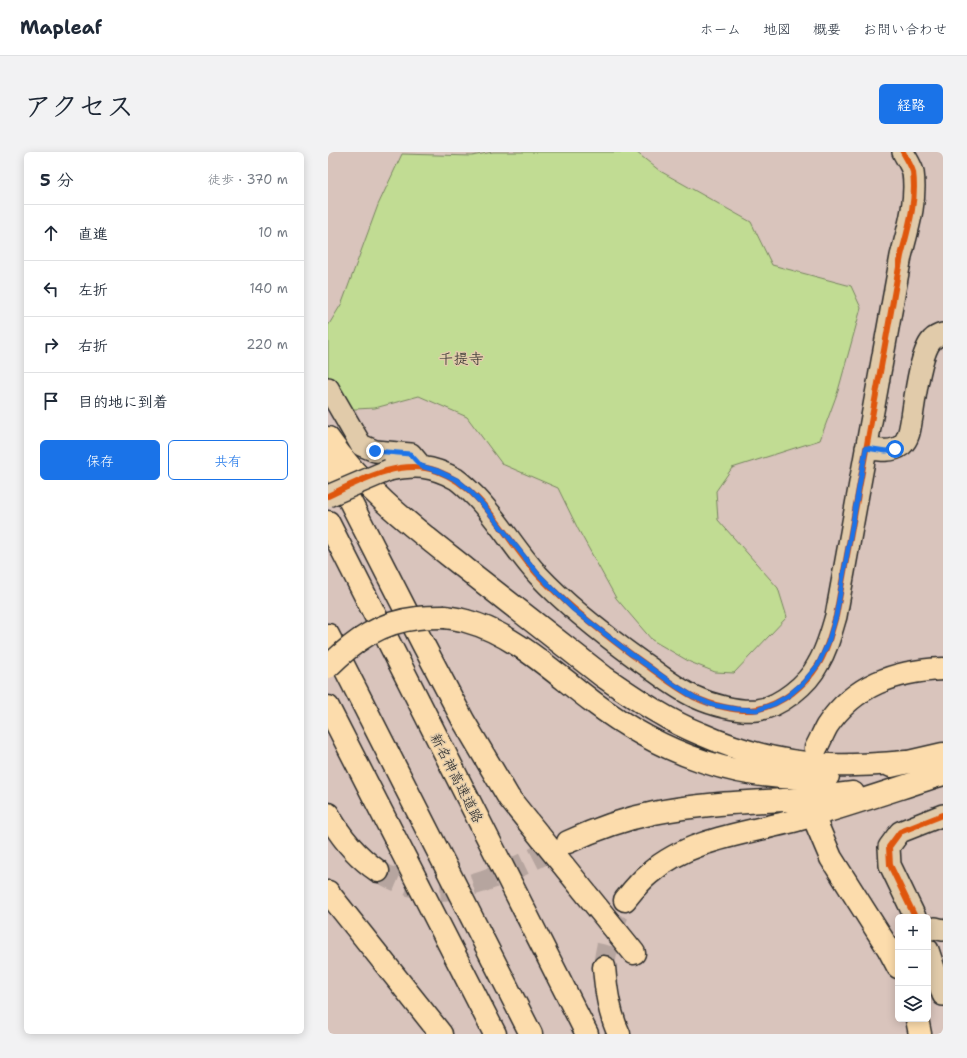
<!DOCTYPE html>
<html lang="ja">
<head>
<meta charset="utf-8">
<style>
	body { margin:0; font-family:"Shantell Sans","Klee One",sans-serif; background:#f2f2f3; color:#1f2937 }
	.controls { position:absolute; right:12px; bottom:12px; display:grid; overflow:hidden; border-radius:6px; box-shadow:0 2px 10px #0003 }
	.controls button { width:36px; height:36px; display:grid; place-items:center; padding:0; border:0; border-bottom:1px solid #e0e1e3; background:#fff; color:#1f2937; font:20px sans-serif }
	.stop { position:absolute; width:12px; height:12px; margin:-9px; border:3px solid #1a73e8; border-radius:50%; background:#fff }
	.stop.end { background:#1a73e8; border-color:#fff; box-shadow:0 1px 4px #0008 }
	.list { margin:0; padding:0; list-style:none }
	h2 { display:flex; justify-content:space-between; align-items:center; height:52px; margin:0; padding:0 16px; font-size:17px }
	h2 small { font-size:13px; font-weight:400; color:#747a83 }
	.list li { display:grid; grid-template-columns:26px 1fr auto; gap:12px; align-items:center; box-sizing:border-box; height:56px; padding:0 16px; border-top:1px solid #e0e1e3 }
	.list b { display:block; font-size:15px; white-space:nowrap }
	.list em { font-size:13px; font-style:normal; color:#747a83 }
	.actions { display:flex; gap:8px; padding:12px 16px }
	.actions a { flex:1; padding:9px 0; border:1px solid #1a73e8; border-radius:6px; text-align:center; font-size:14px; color:#1a73e8 }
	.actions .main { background:#1a73e8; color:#fff }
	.icon { flex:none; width:22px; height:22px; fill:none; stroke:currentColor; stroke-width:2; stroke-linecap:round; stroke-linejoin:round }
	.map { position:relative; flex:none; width:615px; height:882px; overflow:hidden; border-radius:6px }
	header { display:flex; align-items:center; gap:24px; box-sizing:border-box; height:56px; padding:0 20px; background:#fff; border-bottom:1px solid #e0e1e3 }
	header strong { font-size:19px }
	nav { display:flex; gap:22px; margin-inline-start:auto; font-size:14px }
	.intro { display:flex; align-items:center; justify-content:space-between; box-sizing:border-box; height:96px; padding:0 24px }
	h1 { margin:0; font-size:28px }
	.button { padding:10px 18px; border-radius:6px; background:#1a73e8; color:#fff; font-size:14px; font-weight:700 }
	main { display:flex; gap:24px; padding:0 24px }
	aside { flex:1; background:#fff; border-radius:6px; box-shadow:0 2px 10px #0003 }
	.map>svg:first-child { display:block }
</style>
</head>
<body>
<header>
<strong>Mapleaf</strong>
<nav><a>ホーム</a><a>地図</a><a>概要</a><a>お問い合わせ</a></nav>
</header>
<div class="intro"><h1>アクセス</h1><a class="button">経路</a></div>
<main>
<aside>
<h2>5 分<small>徒歩 · 370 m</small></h2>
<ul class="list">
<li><svg class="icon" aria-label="ahead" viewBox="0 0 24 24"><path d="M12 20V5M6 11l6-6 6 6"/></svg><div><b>直進</b></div><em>10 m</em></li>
<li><svg class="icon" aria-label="left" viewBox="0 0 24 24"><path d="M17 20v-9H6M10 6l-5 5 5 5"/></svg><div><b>左折</b></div><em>140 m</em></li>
<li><svg class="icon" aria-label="right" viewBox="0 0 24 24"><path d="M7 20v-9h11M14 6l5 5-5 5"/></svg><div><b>右折</b></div><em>220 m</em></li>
<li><svg class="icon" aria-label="arrive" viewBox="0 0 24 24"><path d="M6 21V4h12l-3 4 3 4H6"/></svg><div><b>目的地に到着</b></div></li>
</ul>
<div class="actions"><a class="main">保存</a><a>共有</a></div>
</aside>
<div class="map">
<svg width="615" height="882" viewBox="0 0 615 882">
	<rect width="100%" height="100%" fill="#d9c4bc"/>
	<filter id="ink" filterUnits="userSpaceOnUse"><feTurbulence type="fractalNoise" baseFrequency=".025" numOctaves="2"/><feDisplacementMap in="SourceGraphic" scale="8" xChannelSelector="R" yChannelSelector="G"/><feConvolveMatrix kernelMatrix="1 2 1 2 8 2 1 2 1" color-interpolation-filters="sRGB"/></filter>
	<g filter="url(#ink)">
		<path fill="#c1dc93" stroke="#76845f" d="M165,0H308L332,19L423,70L444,113L523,134L533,156L510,239L492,288L404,316L388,339L390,368L450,436L459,465L406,521L387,520L362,510L324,488L288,446L250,377L230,336L174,312L139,265L91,244L47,256L8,258L0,248V174L14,151L50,53L74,2L144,4Z"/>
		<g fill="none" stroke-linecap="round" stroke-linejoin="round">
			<path stroke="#b6a59f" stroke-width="22" stroke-dasharray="22 11" stroke-linecap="butt" d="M50,719C66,728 81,735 99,737C142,744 200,709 239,690
				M276,815C279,790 285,769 297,748"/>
			<defs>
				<path id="minor" d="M0,236L33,293L47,299L83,302L93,314
					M538,296C550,298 564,301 574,293C582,286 582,274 584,265C587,246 592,201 604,188C607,185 611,183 615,182
					M61,318C87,313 103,313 128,327C135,332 142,339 148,345C171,369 188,399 210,423C240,455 276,483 312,509C330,521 347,536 367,545C384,553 410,560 429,558C452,555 480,532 490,512C499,497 503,481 508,464L573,104C580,77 589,49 585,20C583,13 578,6 575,0
					M587,765L562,713L561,695L572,680L615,663
					M600,778L607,776L615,778
					M600,798L615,843"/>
				<path id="highway" d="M0,286C36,339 89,378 138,417C184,453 230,489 276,525C307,546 338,568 373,582C413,600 458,611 502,613C527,614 553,612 578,610
					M0,306L95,492L135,568L181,646L306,801
					M0,370L259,882
					M117,465C124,466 132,467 138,469C187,482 226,521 265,550C332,601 415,633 500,624
					M0,483L203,882
					M0,555L167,882
					M488,596C492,589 495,581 499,574C526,533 567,519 615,517
					M563,614L615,602
					M0,662C13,686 28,704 50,719
					M489,673L503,706L560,796L570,815
					M240,690C268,677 296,667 326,661C375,651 425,650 474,647C491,645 508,643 525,641
					M0,740L113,882
					M297,748C305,738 312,729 322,721C363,685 425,681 476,666C522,653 568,637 615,622
					M276,815C278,838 281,861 291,882
					M589,867L592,882"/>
			</defs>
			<use href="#minor" stroke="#2b2b2b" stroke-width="24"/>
			<use href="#highway" stroke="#2b2b2b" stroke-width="25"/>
			<use href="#minor" stroke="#e1cbaa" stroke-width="21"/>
			<use href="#highway" stroke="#fcdcac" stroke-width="22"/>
			<defs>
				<path id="minor-bridge" d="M0,344L61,318"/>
				<path id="highway-bridge" d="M0,515C26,489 52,470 90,466C99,465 108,465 117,465"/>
			</defs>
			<use href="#minor-bridge" stroke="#2b2b2b" stroke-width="24" stroke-linecap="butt"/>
			<use href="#highway-bridge" stroke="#2b2b2b" stroke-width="25" stroke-linecap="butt"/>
			<use href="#minor-bridge" stroke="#e1cbaa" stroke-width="21"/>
			<use href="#highway-bridge" stroke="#fcdcac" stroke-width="22"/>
			<defs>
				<path id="cycleway" d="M0,344C33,328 72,306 109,319C155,335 179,390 211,424C242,456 278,484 314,510C331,522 348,536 366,545C382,553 413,561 430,557C454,552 477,534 490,513C499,499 503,481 508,464L573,104C580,77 589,49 585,20C583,13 578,6 575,0
					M587,765L562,713L561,695L572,680L615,663"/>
			</defs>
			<use href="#cycleway" stroke="#e1cbaa" stroke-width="8"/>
			<use href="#cycleway" stroke="#df570e" stroke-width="6"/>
		</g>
	</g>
	<g fill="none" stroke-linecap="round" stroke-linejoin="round" filter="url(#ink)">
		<path stroke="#1a73e8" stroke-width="5" d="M47,299L82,302L93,314L110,319L129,328L142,339L156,354L210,422L245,457L303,502L348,534L366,545L385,553L408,557L429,558L446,552L460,544L475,531L490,513L500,491L508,464L538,296L558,299L567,297"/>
	</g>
	<g text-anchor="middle" stroke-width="3" stroke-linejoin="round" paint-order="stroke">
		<g font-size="14" fill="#2b2b2b" stroke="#e1cbaa">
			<text transform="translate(129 626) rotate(63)" y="5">新名神高速道路</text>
		</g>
		<g font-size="15" fill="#2b2b2b" stroke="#e1cbaa">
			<text x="133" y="212">千提寺</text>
		</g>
	</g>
</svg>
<div class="controls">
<button>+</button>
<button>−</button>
<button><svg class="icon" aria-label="layers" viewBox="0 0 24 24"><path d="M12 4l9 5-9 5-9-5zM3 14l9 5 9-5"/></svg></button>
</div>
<div class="stop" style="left:567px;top:297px"></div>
<div class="stop end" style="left:47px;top:299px"></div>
</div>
</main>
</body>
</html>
